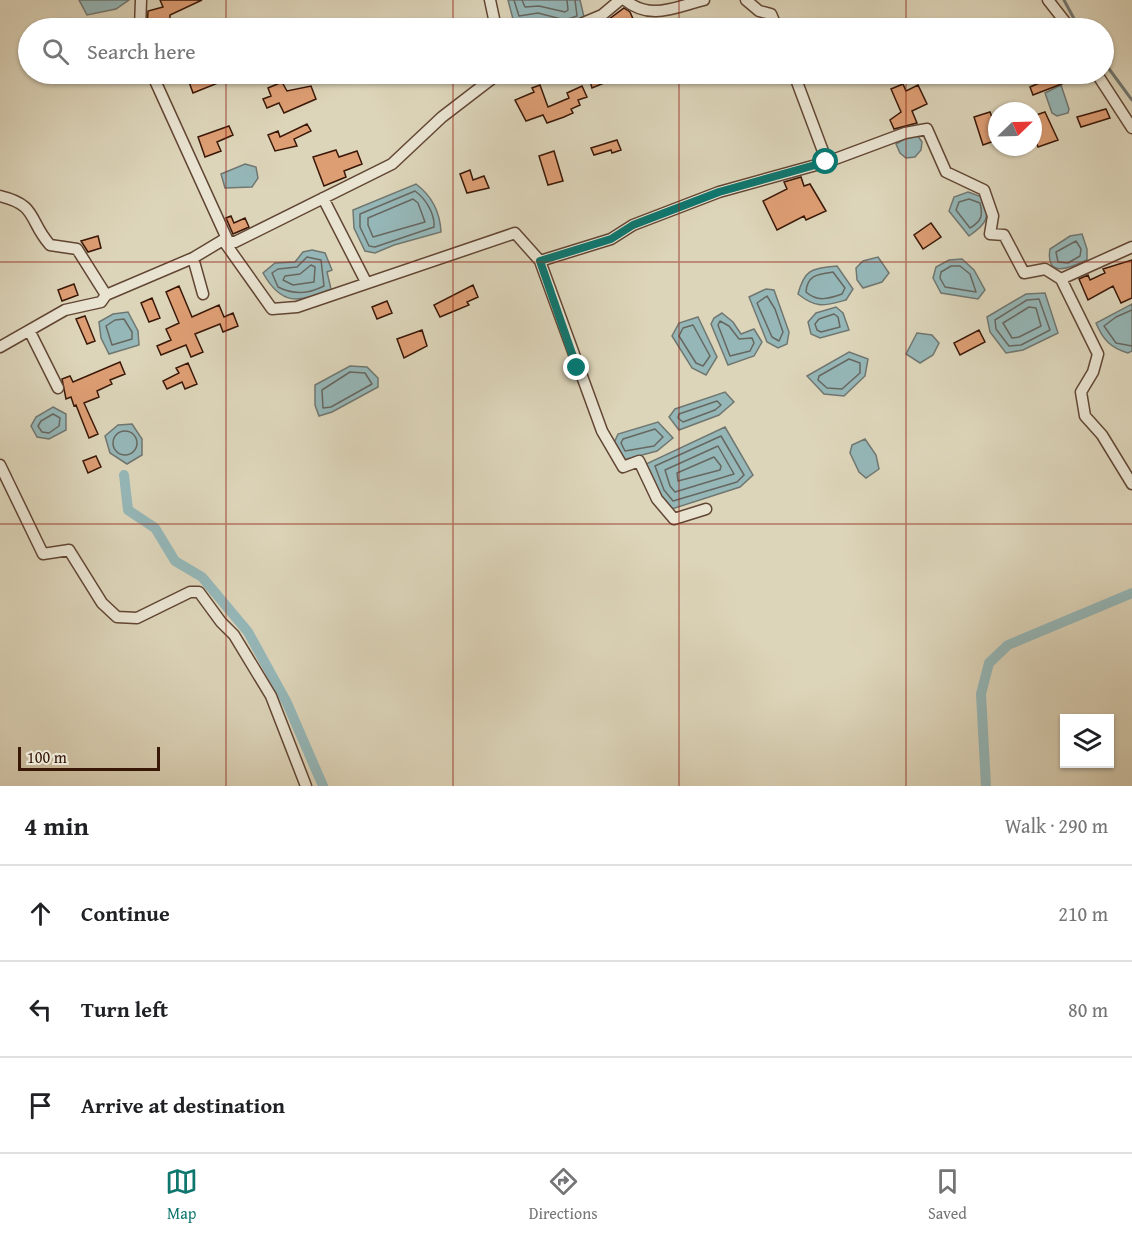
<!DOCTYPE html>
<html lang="en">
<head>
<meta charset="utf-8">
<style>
	body { margin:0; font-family:"Gentium Book Plus",serif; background:#f6f6f6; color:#202124 }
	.controls { position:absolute; right:18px; bottom:18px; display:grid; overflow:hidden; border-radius:0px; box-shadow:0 2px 4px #0004 }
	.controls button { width:54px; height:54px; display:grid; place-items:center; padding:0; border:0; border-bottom:2px solid #e0e0e0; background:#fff; color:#202124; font:30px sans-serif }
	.compass { position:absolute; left:988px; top:102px; width:54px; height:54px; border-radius:50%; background:#fff; box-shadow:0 2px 4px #0004; rotate:67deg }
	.scale { position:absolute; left:18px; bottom:15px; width:142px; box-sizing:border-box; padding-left:6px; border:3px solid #391707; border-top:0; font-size:16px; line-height:21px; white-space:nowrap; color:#391707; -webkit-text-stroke:4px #e9e4d2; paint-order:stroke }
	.stop { position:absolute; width:18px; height:18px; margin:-14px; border:4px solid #0f766e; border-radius:50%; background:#fff }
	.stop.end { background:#0f766e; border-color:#fff; box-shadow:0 2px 6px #0008 }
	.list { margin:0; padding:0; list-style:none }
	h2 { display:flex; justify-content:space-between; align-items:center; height:78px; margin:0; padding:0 24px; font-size:26px }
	h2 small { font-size:20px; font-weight:400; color:#757577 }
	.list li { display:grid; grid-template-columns:39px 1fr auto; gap:18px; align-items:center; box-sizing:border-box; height:96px; padding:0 24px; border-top:2px solid #e0e0e0 }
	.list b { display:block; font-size:22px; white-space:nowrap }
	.list em { font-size:20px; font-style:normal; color:#757577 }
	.icon { flex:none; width:33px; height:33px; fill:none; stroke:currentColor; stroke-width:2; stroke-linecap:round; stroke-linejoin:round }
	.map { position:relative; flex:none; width:1132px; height:786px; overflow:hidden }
	.search { position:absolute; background:#fff; box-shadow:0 2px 4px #0004; left:18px; right:18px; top:18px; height:66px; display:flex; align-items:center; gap:15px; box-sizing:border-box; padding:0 21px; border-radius:33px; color:#757577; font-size:22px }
	.sheet { height:366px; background:#fff }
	nav { display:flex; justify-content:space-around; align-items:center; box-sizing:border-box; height:84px; border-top:2px solid #e0e0e0; background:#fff; font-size:16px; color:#757577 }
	nav a { display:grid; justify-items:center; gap:3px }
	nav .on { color:#0f766e }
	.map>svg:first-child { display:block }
</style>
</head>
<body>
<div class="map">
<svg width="1132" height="786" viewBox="0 0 1132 786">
	<rect width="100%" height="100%" fill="#ddd5ba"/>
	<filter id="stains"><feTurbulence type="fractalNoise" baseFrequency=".00333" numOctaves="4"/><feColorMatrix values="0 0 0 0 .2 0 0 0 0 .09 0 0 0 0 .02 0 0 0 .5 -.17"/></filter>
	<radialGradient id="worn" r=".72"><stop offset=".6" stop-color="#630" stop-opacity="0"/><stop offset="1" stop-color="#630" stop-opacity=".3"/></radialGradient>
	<path fill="#95b7b8" stroke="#707771" stroke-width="1.5" d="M79,0H129L116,9L87,15Z
		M508,0H580L585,21L565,26L537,19L514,23Z
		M1061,85L1069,109L1068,113L1057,116L1052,113L1045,93Z
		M910,136H918L922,142L921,150L915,157L906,158L900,153L896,144Z
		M245,164L256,167L258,178L252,187L225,188L221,174Z
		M416,184C432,196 440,211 441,232L394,245L375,253L365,251L354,228L353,210Z
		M968,192L985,198C990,219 986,224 969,236L949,211L954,197Z
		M1082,234L1087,249V260C1072,267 1045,280 1050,249L1070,236Z
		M312,250L325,253L332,270L327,272L331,289C298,304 281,305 263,273L275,263L295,262L303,252Z
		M878,257L889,273L882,282L863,288L857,280L856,268L863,261Z
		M962,259L974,270L985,290L978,299L941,293L933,278L936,267L949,260Z
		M837,266L853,289L846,300C824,306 817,309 798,294C805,268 812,269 837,266Z
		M766,289L774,290L789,332L787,344L778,348L767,342L749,297Z
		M1045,293L1058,333L1023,350L1006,353L990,332L987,317L1026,294Z
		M1132,304V351L1128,353C1111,348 1103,340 1096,323Z
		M836,307L843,313L849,330L820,338L811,334L808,322L816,313Z
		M128,312L138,331L139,345L109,354L101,338L99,322L113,314Z
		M722,313L733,322L741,334L754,329L762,342L754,356L728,365L711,324L714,318Z
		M698,317L717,357L706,375L692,368L672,336L679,323Z
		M917,333L932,335L939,343L933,355L920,363L906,354Z
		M849,352L868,359L865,376L844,396L824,394L807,376Z
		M350,366L367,367L378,378V387L332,412L319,416L315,405V385Z
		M725,392L734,402L719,415L679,430L669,417L675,409Z
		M53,407L66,414V430L49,439L37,437L31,426L36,417Z
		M658,422L673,438L657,451L623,460L614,443L618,434Z
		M132,424L142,439V455L127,464L110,453L105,436L118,425Z
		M725,427L753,475L740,487L672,509L659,494L646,464Z
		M865,439L876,455L879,469L866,478L859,472L850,453L852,445Z"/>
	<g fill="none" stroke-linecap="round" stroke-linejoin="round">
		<path stroke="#676760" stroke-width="1.5" d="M514,0L519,16L538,13L565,20L577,16L575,0
			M522,0L525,7L539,6L565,12L568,10L567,0
			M415,191C426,199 435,214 434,227L375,247L369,246L360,227V214Z
			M413,199L418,203L425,222L373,237L368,225V218Z
			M969,199L980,203C983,215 982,221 970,228L956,210L959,202Z
			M1076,241L1081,249L1080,256L1068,263L1058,262L1056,252Z
			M307,257L321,260L324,286C308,294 294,295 278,287L272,273L278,269L297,267Z
			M311,265L315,267L314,282L293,285L283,280L285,276L300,274Z
			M951,266H960L970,274L976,292L945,287L940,278L941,272Z
			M833,272L845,288L842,294C828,299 817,302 806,292C807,275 818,274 833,272Z
			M767,296L775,309L783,332L779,341L772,337L757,303Z
			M1039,299L1050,330L1021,345L1009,346L996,329L995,320L1027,300Z
			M1029,307L1036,308L1041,326L1019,337L1012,338L1003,323Z
			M1132,310L1116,317L1104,326L1116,343L1132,346
			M834,314L838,317L840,327L821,332L817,330L815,324L819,319Z
			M124,319L132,332V339L112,345L106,326L115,320Z
			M720,321L729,326L739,339L752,338L754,343L750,351L730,356L718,325Z
			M693,325L710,356L703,366L696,363L679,336L683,328Z
			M849,359L860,363V373L842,389L827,388L818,380L819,376Z
			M350,372L365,373L372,384L331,407L323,408L322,390Z
			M717,401L721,405L715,410L683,422L678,418L679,414Z
			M53,414L60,418L59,426L49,433L42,432L38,426L41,421Z
			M655,429L663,437L654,446L625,451L621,443L623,439Z
			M113 443a12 12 0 1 1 24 0a12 12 0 1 1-24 0Z
			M721,436L744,475L737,482L673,501L664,490L655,466Z
			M718,446L734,474L675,492L670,486L665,470Z
			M714,457L721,466L720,470L678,481L677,473Z"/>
		<path stroke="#707771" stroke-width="3" d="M1064,0L1079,28
			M1104,62L1132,100"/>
		<path stroke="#95b7b8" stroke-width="10" d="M124,475L128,510L155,528L175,561L202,577L248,632L287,703L323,786
			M986,786L981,694L989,663L1008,645L1132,593"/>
	</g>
	<path fill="#de9e74" stroke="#391707" stroke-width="1.5" d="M160,0H202L170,15V19L155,23L156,27L147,28L148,11L163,7Z
		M624,8L630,12L637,28H589L605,22Z
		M210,74H225L228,79L193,93L189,82Z
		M591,74H626L592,88L590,81L593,79Z
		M1049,74H1060L1064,83L1033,95L1030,87L1051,78Z
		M282,82L287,91L311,86L316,99L284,113L279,103L267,108L263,99L271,96L268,88Z
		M903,84L906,91L918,85L927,104L912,111L917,123L894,129L890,120L901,112L891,89Z
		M540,85L548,107L569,98L567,93L582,86L587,97L578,100L580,105L571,109L573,113L564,117L547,123L543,115L526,121L515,100L534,92L532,88Z
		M1106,109L1110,118L1081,127L1077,117Z
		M990,112L997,130V140L983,145L974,117Z
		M1045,112L1058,140L1038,147L1033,132V116Z
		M307,124L311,131L294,139L297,146L275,151L268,135L278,131L280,137Z
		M229,126L233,135L217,142L221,151L205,157L198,137Z
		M617,140L621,150L612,153L611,150L594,155L591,148Z
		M336,150L339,157L357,151L362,164L344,171L346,177L324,186L313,157Z
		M554,151L563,181L548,185L539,156Z
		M470,170L473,180L484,176L489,188L467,193L460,174Z
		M801,177L804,186L810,184L826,211L806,220L804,216L777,230L763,201L787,189L784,182Z
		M231,216L234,223L245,218L249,227L233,234L226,218Z
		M931,223L941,237L923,249L914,235Z
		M98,236L101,248L88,252L81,241Z
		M1132,260V298L1121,303L1113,286L1088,300L1079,279L1088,275L1090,280L1105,273L1103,269Z
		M74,284L78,295L62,301L58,290Z
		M473,285L478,297L467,302L469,305L440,317L434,305Z
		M179,286L192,317L219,305L224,317L233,313L238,326L223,332L220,324L195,334L203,352L191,357L186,345L161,355L157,346L171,340L166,329L179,323L166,292Z
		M152,298L160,318L149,322L141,303Z
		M387,301L392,313L377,319L372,307Z
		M85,316L95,341L87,344L76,319Z
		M422,330L427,346L404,358L397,339Z
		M979,330L985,342L960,355L954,343Z
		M120,362L125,374L110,380L112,384L97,391L99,397L84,403L98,434L89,438L76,405L74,406L71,397L66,399L62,379L70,376L73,382Z
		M188,363L197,384L185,389L182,382L167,389L163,381L179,373L176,368Z
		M96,456L101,467L88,473L83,461Z"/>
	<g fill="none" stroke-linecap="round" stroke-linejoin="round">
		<defs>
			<path id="minor" d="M490,0L496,28
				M625,0C651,21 675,7 704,0
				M746,0L759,11L771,14L777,28
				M1048,0L1070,28
				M140,28L141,0
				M571,28L602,15L620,0
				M152,74L228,241
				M794,74L827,162L905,133L927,129L946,172L984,190L993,216L990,234L1004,235L1024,273L1045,269L1061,279L1098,354L1093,372L1081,392L1085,416L1102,435L1132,484
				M1097,74L1132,128
				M0,196C38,205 28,220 50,245L77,249L106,295
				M323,198L366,282
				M223,240L272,309L297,307L515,233L540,261
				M193,258L203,294
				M1061,279L1132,247
				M30,332L58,388
				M0,347L65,310L101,302L106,295L193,258L223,240L235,242L392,164L442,117L498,74
				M0,465L43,554L69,550L102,603L117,617L137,618L190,592H199L221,622L234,635L271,696L306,786
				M706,509L674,519L657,499L639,461L623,467L602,431L540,261L611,239L633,225L719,192L827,162"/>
		</defs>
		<use href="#minor" stroke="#624634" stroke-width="13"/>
		<use href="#minor" stroke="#e9e4d2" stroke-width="10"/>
	</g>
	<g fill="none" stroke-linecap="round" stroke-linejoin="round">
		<path stroke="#0f766e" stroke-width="8" d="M577,368L540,261L611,239L633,225L719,192L826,162"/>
	</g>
	<path fill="none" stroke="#8f2418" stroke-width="1.5" stroke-opacity="0.55" d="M226,0V28M453,0V28M679,0V28M906,0V28M226,74V786M453,74V786M679,74V786M906,74V786M0,262H1132M0,524H1132"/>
	<rect width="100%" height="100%" filter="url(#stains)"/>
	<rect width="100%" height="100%" fill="url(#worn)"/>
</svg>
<div class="controls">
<button><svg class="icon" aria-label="layers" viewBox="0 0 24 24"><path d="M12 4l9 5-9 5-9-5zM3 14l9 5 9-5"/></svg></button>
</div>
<svg class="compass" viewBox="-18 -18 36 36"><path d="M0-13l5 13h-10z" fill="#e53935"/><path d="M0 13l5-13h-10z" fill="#757577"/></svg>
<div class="scale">100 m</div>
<div class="stop" style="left:826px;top:162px"></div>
<div class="stop end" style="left:577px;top:368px"></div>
<div class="search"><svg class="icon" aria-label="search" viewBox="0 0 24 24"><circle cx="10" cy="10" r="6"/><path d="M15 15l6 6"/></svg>Search here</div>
</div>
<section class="sheet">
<h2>4 min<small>Walk · 290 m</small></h2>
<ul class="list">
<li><svg class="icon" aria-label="ahead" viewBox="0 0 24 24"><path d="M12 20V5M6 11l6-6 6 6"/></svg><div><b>Continue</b></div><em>210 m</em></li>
<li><svg class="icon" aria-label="left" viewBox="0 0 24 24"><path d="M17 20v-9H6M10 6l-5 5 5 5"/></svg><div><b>Turn left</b></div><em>80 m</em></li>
<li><svg class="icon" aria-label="arrive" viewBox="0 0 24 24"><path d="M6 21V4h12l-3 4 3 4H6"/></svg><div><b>Arrive at destination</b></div></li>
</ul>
</section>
<nav>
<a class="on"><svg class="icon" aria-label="map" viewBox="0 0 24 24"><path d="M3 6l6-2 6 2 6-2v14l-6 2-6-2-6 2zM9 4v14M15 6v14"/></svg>Map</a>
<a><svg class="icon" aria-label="directions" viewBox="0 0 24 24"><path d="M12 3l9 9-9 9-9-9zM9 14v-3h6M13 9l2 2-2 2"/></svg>Directions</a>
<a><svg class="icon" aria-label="saved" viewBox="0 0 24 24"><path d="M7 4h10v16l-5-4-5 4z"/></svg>Saved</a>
</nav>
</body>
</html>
